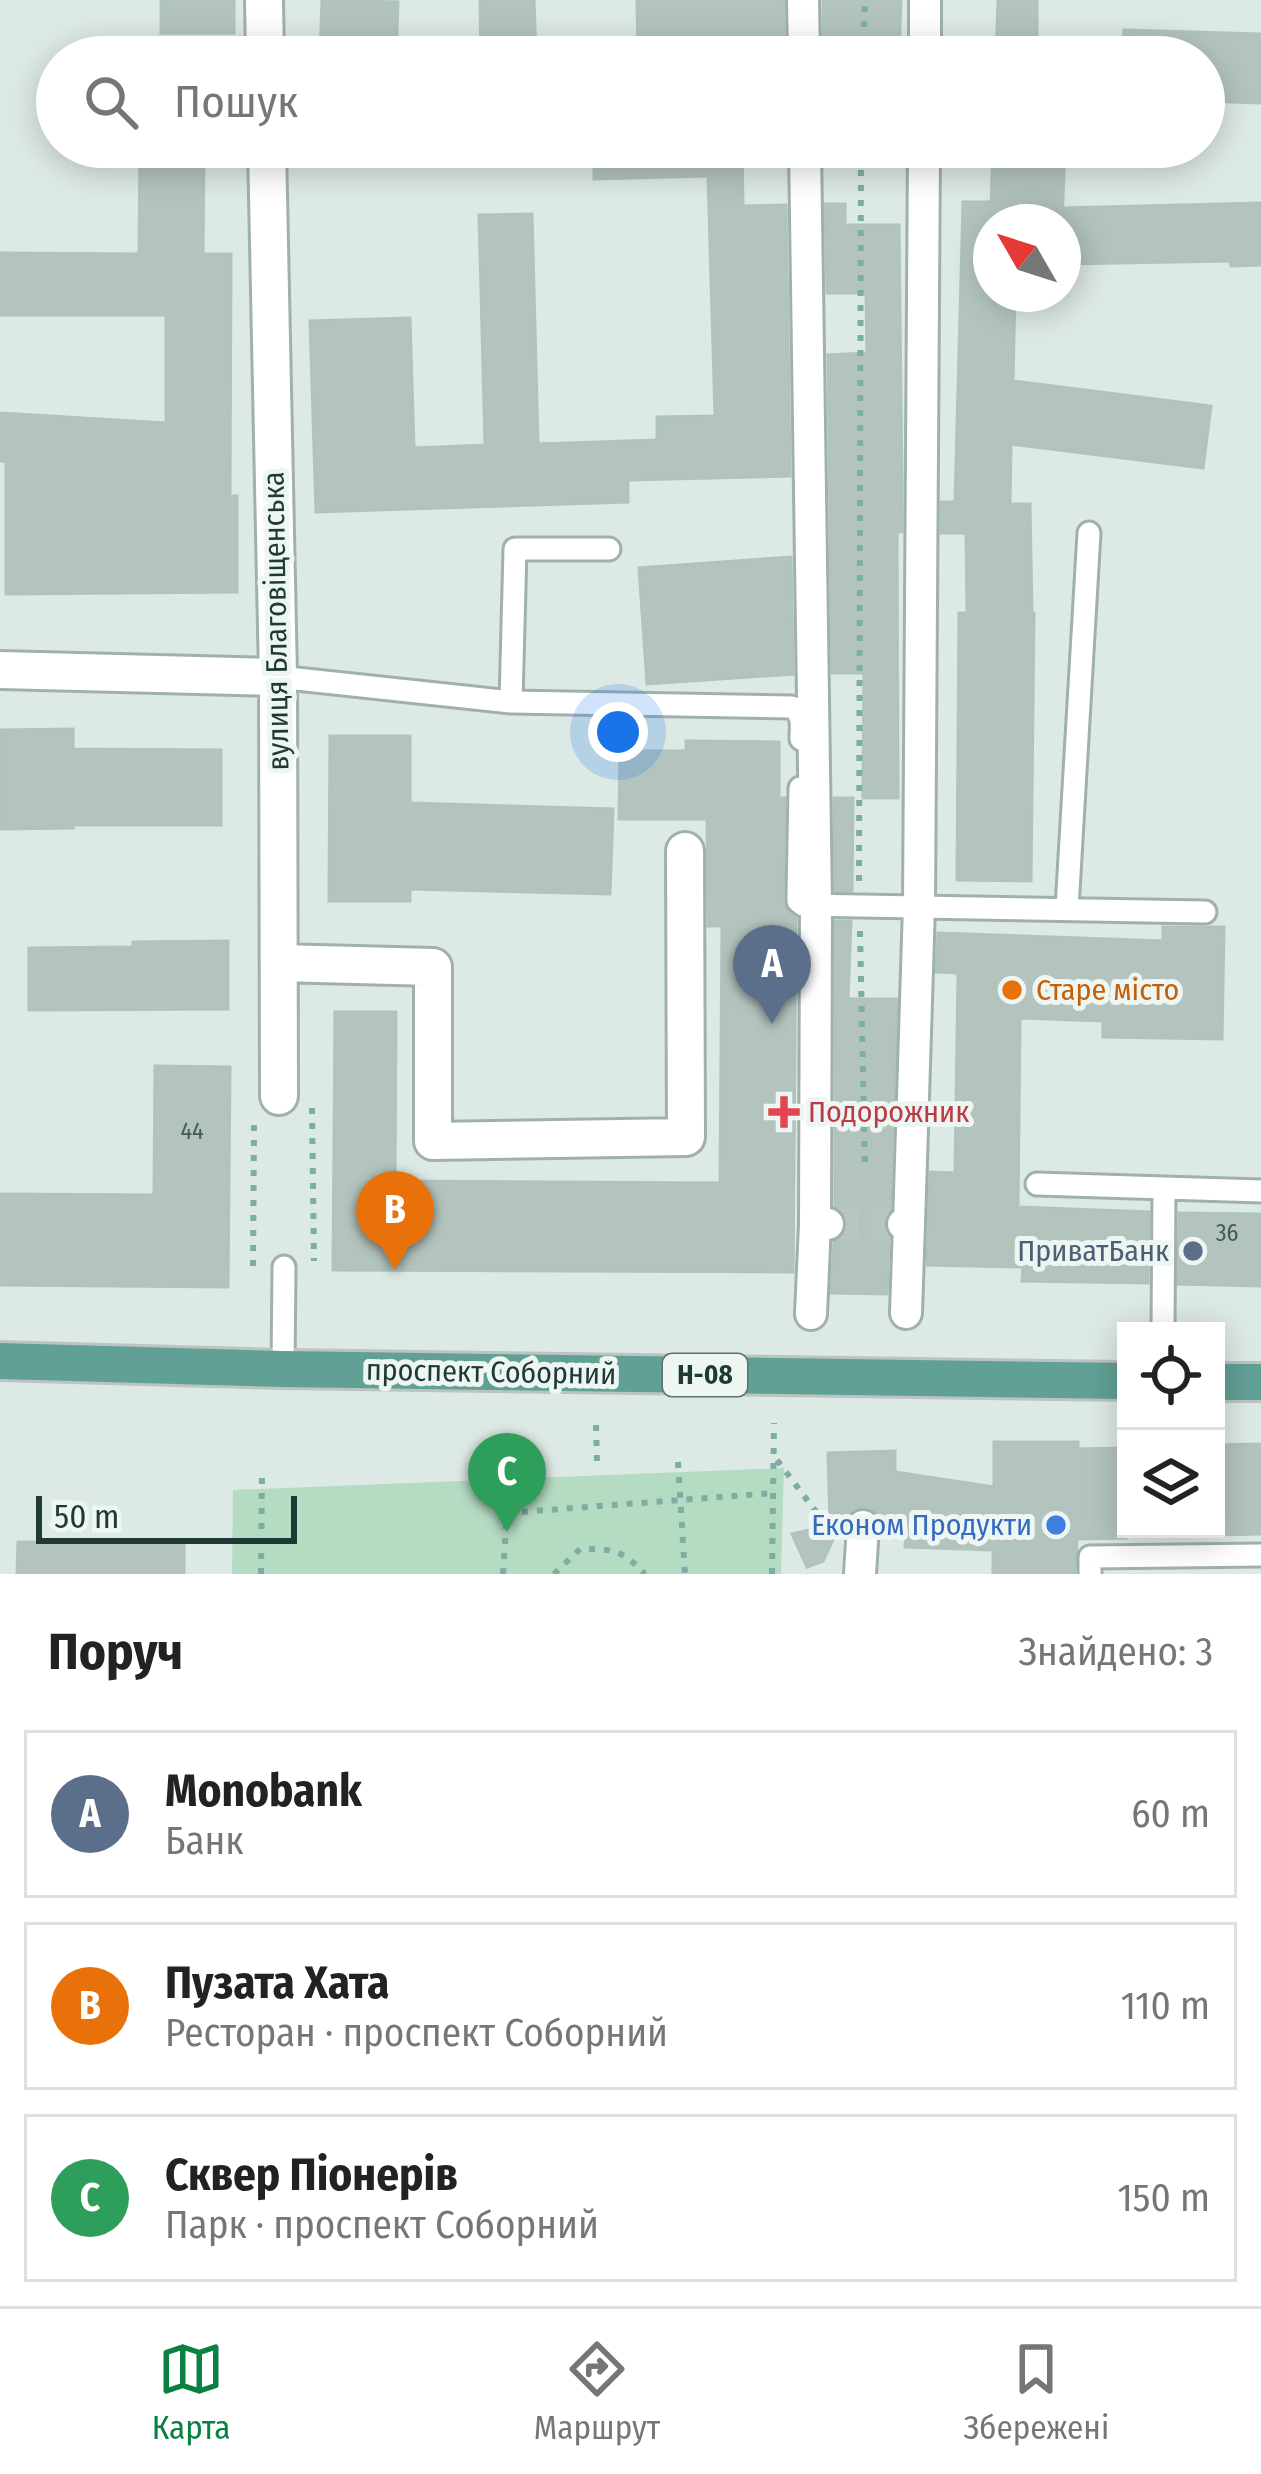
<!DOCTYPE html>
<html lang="uk">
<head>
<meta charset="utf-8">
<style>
	body { margin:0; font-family:"Fira Sans Condensed",sans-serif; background:#f6f6f6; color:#222 }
	.controls { position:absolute; right:36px; bottom:36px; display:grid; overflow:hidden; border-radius:0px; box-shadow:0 6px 30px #0003 }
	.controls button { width:108px; height:108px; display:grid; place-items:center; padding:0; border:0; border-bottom:3px solid #e0e0e0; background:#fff; color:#222; font:60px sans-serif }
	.compass { position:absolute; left:973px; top:204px; width:108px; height:108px; border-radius:50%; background:#fff; box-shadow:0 6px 30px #0003; rotate:309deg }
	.scale { position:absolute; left:36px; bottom:30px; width:261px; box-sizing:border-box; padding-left:12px; border:6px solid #1f3934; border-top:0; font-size:33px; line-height:42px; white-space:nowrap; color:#1f3934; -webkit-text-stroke:9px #edf6f3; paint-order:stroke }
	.you { position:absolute; left:618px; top:732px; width:42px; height:42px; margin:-30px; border:9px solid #fff; border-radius:50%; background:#1a73e8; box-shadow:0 0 0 18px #1a73e833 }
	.badge { display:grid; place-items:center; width:78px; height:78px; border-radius:50%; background:#0b8043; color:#fff; font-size:39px; font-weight:700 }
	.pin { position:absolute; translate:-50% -99px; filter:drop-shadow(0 3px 6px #0008) }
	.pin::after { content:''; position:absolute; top:63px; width:42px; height:36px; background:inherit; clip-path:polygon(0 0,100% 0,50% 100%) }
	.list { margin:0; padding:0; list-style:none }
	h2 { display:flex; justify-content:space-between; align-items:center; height:156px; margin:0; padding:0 48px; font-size:51px }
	h2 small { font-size:39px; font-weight:400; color:#767676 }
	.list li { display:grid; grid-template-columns:78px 1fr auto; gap:36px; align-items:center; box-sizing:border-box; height:168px; margin:0 24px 24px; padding:0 24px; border:3px solid #e0e0e0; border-radius:0px }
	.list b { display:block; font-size:45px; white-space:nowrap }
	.list p { margin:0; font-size:39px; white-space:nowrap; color:#767676 }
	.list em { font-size:39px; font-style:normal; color:#767676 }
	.icon { flex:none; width:66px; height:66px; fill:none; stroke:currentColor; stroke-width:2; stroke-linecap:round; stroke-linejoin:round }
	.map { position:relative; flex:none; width:1261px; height:1574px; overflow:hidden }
	.search { position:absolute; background:#fff; box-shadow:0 6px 30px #0003; left:36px; right:36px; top:36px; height:132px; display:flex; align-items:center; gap:30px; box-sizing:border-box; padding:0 42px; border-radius:66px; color:#767676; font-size:45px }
	.sheet { height:732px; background:#fff }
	nav { display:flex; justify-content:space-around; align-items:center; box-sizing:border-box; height:168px; border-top:3px solid #e0e0e0; background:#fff; font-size:33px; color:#767676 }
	nav a { display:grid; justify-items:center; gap:6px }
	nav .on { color:#0b8043 }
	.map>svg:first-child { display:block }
</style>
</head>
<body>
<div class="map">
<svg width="1261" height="1574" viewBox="0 0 1261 1574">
	<rect width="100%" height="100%" fill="#dde9e5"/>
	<path fill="#b5dbc3" d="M784,1468L781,1574H232L233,1490Z"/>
	<path fill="#b3c4be" stroke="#b0c3bd" stroke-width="3" d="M161,0H234V33H161Z
		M322,0L398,2L396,57H320Z
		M480,0H534L536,57H481Z
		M637,0H784V57H638Z
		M823,0H901L899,57H823Z
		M998,0H1037V57H996Z
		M1124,30L1261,34V103L1204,101V57H1122Z
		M140,147H204L203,254H231L230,496H237V592L6,594V461H0V413L166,423V315H0V253L139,254Z
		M594,147H742L743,206L786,205L790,476L628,480V502L316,512L310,321L410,318L414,448L485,445L479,215L532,214L538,444L657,440V417L715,416L708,176L594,179Z
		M993,147H1065L1062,222H991V294H1015L1013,381L1211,406L1203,468L1011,444L1010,504H1030L1032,613H1034L1031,881L957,880L959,613H967L966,533H941V502H955L963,202H991V207Z
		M1261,203V265L1231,266L1230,261L1063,264V208Z
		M825,204H845V225H899L902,486V532H897L898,798H863L864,673H832L828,355L867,353L866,293H827Z
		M791,557L793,674L647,684L639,568Z
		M73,729V749L221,750V825H73V828L1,829V730Z
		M330,736H410V803L613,809L610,894L410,889V901H329Z
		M686,741L779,742V798H785L783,901L785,908L796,918L793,1272L333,1270L335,1012H396L395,1181L720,1183L722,926H708L707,819H619L620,751H686Z
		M834,798H853L852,891H835Z
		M835,921H851L848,999H897L890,1210L884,1223L889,1237L887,1294L831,1293L834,1242L844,1235L847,1225L844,1213L835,1206Z
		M1163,927H1224L1222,1039L1103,1037V1021L1020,1018L1018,1207L1149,1212L1148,1283L1022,1281L1023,1267L927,1265L930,1172L955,1173L958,973L936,972L938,933L1163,941Z
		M228,941V1009L29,1010V948L133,947V942Z
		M155,1066L230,1067L228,1287L0,1285V1194L154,1195Z
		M1179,1213L1261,1214V1286L1178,1284Z
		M994,1442H1078V1449L1126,1448V1538L1077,1539L1075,1574H993V1550L905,1547L907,1525L882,1526L875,1511L863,1507L848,1514L843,1526L839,1527L823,1561L807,1567L792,1534L830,1525L828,1453L895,1451V1472L994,1487Z
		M1261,1444V1534L1216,1535V1445Z
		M18,1542H184V1574H17Z"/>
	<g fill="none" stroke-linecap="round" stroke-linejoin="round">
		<path stroke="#b7c6c2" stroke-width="30" stroke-dasharray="30 15" stroke-linecap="butt" d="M828,1224H903"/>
		<defs>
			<path id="service" d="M278,677L511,702L792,707C804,715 801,726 801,739
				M511,702L515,549H609
				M800,788L798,895V901L803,905L1205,912
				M1067,908L1089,533
				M1037,1184L1261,1191
				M1163,1331L1164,1188
				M283,1369L284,1267
				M1090,1574V1557L1261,1555"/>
			<path id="pedestrian" d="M803,0L804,57
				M925,57V0
				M805,147L816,905L815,1224H828
				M903,1224H909L919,906L924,147
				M906,1313L909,1224
				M811,1314L815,1224
				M860,1574L863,1526"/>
			<path id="minor" d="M264,0L265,57
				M267,147L278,677L279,1096
				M0,670L278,677
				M279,963L433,967V1141L686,1137L685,851"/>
			<path id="primary" d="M0,1361L283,1369L1126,1381
				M1216,1382H1261"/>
		</defs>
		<use href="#service" stroke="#a0b1ac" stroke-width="27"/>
		<use href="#pedestrian" stroke="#a0b1ac" stroke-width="36"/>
		<use href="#minor" stroke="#a0b1ac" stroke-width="42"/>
		<use href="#primary" stroke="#bcc4c2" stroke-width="42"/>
		<path stroke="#7daea3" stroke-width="6" stroke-dasharray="6 9" stroke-linecap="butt" d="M863,57L865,0
			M859,881L861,147
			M860,931L865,1170
			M312,1108L314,1261
			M253,1266L254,1123
			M596,1425L597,1463
			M777,1460L820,1517L833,1529
			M678,1462L685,1574
			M507,1513L774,1493
			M261,1574L262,1469
			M503,1574L510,1465
			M554,1574L580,1549C613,1549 621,1549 645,1574
			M772,1574L774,1423"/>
		<use href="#service" stroke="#fff" stroke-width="21"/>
		<use href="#pedestrian" stroke="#fff" stroke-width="30"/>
		<use href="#minor" stroke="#fff" stroke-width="36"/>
		<use href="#primary" stroke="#61a095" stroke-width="36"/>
	</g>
	<circle fill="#e8710a" stroke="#edf6f3" stroke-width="4.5" cx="1012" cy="990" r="12"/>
	<path fill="#e0444e" stroke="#edf6f3" stroke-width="4.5" d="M778 1094h12v12h12v12h-12v12h-12v-12h-12v-12h12z"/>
	<circle fill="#5c6f8a" stroke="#edf6f3" stroke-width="4.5" cx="1193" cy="1251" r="12"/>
	<circle fill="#3f7fe0" stroke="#edf6f3" stroke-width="4.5" cx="1056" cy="1525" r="12"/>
	<g text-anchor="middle" stroke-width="10" stroke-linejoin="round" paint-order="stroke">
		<g font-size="24" fill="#445c56">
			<text x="192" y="1139">44</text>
			<text x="1227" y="1241">36</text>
		</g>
		<rect fill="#edf6f3" stroke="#5d726d" stroke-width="3" x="663" y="1354" width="84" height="42" rx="9"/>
		<g font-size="27" font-weight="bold" fill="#1f3934">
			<text x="705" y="1384">Н-08</text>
		</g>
		<g font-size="30" fill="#1f3934" stroke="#edf6f3">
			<text transform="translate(276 621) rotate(-91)" y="10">вулиця Благовіщенська</text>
			<text transform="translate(491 1372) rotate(1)" y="10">проспект Соборний</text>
		</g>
		<g font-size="30" fill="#c56008" stroke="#edf6f3" text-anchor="start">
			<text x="1036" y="1000">Старе мiсто</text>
		</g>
		<g font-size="30" fill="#be3a42" stroke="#edf6f3" text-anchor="start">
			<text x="808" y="1122">Подорожник</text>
		</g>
		<g font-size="30" fill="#4e5e75" stroke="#edf6f3" text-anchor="end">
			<text x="1169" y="1261">ПриватБанк</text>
		</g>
		<g font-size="30" fill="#366cbe" stroke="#edf6f3" text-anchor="end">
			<text x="1032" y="1535">Економ Продукти</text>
		</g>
	</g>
</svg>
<div class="controls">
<button><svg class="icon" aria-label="locate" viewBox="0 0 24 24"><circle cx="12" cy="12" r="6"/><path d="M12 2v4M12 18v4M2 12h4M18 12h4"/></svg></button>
<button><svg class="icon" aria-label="layers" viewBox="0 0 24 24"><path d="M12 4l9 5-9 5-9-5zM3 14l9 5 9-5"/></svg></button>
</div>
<svg class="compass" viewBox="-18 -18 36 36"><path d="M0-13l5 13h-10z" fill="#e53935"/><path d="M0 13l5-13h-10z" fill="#767676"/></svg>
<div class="scale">50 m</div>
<div class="you"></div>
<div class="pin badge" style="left:772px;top:1024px;background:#5c6f8a">A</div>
<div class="pin badge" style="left:395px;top:1270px;background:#e8710a">B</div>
<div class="pin badge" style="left:507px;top:1532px;background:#2e9e5b">C</div>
<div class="search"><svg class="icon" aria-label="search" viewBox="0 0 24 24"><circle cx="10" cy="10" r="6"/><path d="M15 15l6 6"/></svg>Пошук</div>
</div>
<section class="sheet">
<h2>Поруч<small>Знайдено: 3</small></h2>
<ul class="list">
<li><span class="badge" style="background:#5c6f8a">A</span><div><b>Monobank</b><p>Банк</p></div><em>60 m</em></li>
<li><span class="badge" style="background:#e8710a">B</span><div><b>Пузата Хата</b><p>Ресторан · проспект Соборний</p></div><em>110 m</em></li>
<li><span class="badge" style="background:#2e9e5b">C</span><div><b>Сквер Піонерів</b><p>Парк · проспект Соборний</p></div><em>150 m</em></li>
</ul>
</section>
<nav>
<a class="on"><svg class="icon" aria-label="map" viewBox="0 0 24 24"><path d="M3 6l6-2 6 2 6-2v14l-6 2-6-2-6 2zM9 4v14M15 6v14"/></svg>Карта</a>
<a><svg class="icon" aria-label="directions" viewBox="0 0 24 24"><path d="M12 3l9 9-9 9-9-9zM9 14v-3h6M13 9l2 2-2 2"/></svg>Маршрут</a>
<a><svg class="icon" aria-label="saved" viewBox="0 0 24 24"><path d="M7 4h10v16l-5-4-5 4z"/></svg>Збережені</a>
</nav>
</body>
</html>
